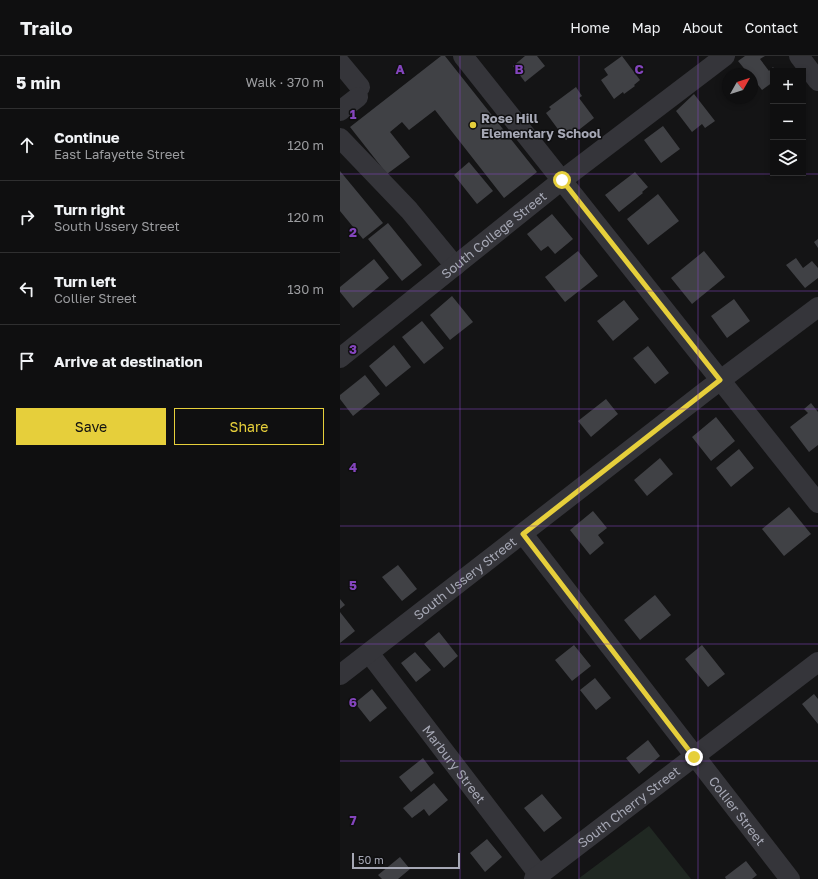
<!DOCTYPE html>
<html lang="en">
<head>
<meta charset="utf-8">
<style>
	body { margin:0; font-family:"Golos Text",sans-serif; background:#181819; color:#f1f3f6 }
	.controls { position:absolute; right:12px; top:12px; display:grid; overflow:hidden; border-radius:0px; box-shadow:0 2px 6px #0003 }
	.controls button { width:36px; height:36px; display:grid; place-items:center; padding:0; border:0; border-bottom:1px solid #2f2f30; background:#0f0f10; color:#f1f3f6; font:20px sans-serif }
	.compass { position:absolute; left:382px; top:12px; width:36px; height:36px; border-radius:50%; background:#0f0f10; box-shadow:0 2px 6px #0003; rotate:51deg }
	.scale { position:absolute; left:12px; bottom:10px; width:108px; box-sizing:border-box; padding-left:4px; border:2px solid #a6a8b5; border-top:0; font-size:11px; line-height:14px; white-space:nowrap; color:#a6a8b5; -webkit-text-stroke:3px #0f0f10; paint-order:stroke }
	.stop { position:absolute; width:12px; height:12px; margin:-9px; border:3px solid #e6cf3b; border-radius:50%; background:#fff }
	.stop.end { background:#e6cf3b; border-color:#fff; box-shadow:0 1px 4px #0008 }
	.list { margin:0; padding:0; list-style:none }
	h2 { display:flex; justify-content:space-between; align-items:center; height:52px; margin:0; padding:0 16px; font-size:17px }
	h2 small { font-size:13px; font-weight:400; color:#9b9c9f }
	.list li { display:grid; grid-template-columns:26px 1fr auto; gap:12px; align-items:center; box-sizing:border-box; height:72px; padding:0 16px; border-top:1px solid #2f2f30 }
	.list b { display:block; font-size:15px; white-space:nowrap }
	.list p { margin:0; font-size:13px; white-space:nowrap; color:#9b9c9f }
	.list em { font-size:13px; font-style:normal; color:#9b9c9f }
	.actions { display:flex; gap:8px; padding:12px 16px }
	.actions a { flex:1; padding:9px 0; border:1px solid #e6cf3b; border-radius:0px; text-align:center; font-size:14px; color:#e6cf3b }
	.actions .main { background:#e6cf3b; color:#111 }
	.icon { flex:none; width:22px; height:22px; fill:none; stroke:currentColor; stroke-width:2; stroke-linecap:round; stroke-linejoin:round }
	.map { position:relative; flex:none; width:478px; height:823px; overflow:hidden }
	header { display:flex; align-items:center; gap:24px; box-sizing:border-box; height:56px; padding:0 20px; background:#0f0f10; border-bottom:1px solid #2f2f30 }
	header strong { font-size:19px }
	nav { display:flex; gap:22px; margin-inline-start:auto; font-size:14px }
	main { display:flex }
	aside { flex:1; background:#0f0f10 }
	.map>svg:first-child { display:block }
</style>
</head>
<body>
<header>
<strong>Trailo</strong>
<nav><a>Home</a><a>Map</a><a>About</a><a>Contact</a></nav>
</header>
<main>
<aside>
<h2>5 min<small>Walk · 370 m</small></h2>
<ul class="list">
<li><svg class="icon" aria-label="ahead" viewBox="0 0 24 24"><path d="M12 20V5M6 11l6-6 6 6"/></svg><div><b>Continue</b><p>East Lafayette Street</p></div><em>120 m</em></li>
<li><svg class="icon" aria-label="right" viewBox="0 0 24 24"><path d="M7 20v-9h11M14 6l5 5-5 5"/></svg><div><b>Turn right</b><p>South Ussery Street</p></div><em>120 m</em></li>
<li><svg class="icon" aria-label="left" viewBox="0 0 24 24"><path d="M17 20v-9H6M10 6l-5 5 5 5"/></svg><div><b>Turn left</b><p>Collier Street</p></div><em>130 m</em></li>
<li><svg class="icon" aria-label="arrive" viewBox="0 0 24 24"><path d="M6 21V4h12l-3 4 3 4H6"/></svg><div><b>Arrive at destination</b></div></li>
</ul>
<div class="actions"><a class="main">Save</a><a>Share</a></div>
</aside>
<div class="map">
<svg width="478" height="823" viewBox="0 0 478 823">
	<rect width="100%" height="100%" fill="#141415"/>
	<path fill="#202822" d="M309,770L351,823H238Z"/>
	<path fill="#404145" d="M101,0H105L197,116L164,142L95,54L69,74L62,66L50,76L70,101L47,118L10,71Z
		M185,0H197L205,10L185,26L173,10Z
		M282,0L300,24L294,29L295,30L284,38L283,36L274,43L261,24L268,19L264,13Z
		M405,0H425L420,3L429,15L433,11L436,15H433V26L422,34L415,25L416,24L412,18L409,15L407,16L398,5Z
		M236,31L242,40L239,42L254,62L226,84L206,57L211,53L209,51Z
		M354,38L375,65L365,72L362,68L352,76L336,55Z
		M323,70L340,93L321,107L304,84Z
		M129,106L153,135L137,148L114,119Z
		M0,115L43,167L23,183L0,155Z
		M295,116L308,131L302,136L303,137L279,156L265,139Z
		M318,138L339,165L308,189L287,163Z
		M212,158L233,183L215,198L208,190L201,195L187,178Z
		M48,167L82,209L62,225L28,183Z
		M478,183V192L474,186Z
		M238,195L258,220L225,246L205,221Z
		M364,195L385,221L352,248L331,222Z
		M456,202L463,212L472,205L478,212V222L465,232L446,209Z
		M34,203L49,222L13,252L0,236V231Z
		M112,240L133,266L110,284L90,259Z
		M394,243L410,265L387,282L371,260Z
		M284,244L299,263L273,285L257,265Z
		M82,265L104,292L84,308L62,281Z
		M54,289L71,311L46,331L29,310Z
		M308,290L329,317L315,328L293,302Z
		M25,319L40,338L13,360L0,343V339Z
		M266,343L278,358L251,381L238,365Z
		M471,347L478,356V389L469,396L450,371L468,357L464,353Z
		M376,361L395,385L371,405L352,381Z
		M399,393L414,412L391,431L376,412Z
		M320,402L333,418L307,440L294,424Z
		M449,451L471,478L444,500L422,473Z
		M253,455L267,472L258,479L264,487L250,499L230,474Z
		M58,509L77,533L62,545L42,521Z
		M315,539L331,559L300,584L284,564Z
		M0,543L5,549L0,553Z
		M0,556L15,575L0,587Z
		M99,576L118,600L104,612L84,588Z
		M234,589L251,610L232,625L215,604Z
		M362,589L385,618L368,631L345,603Z
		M75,596L91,614L76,626L61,607Z
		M255,622L271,642L256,654L240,634Z
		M32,633L47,652L30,666L15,647Z
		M474,638L478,643V668L462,648Z
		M308,684L320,700L299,718L286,702Z
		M83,702L94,717L71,736L59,721Z
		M94,727L108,744L89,760L84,753L72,762L63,752Z
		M202,738L222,762L204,776L184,752Z
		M147,783L162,801L145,816L130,797Z
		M60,801L70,813L58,823H42L38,819Z
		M406,805L417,819L412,823H386L385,821Z"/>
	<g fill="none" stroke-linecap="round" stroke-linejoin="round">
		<g stroke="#35353a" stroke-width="20">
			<path d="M123,0L478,447"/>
			<path d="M459,0L478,25"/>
			<path d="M0,7L20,31"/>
			<path d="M0,55L18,41"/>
			<path d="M0,82L69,154L115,210"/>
			<path id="s1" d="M0,302L222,124L385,0"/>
			<path id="s2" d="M183,478L450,823"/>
			<path id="s3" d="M29,597L199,819"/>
			<path id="s4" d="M0,619L366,335L478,251"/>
			<path id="s5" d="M194,823L478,606"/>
		</g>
	</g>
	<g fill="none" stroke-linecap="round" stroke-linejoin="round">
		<path stroke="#e6cf3b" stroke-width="5" d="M222,124L380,324L183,478L354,701"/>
	</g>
	<path fill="none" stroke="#8445bd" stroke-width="1" stroke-opacity="0.55" d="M120,0V823M239,0V823M358,0V823M0,118H478M0,235H478M0,353H478M0,470H478M0,588H478M0,705H478"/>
	<circle fill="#e6cf3b" stroke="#0f0f10" stroke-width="1.5" cx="133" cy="69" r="4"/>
	<g text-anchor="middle" stroke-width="3" stroke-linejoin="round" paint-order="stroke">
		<g font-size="13" font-weight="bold" fill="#a6a8b5" stroke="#0f0f10" text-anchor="start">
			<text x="141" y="67">Rose Hill<tspan x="141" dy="15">Elementary School</tspan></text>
		</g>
		<g font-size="13" fill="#a6a8b5" stroke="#0f0f10">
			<text dy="5" stroke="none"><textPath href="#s1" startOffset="197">South College Street</textPath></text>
			<text dy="5" stroke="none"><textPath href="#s4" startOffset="158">South Ussery Street</textPath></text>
			<text dy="5" stroke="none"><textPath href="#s3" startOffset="140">Marbury Street</textPath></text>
			<text dy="5" stroke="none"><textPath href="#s5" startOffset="119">South Cherry Street</textPath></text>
			<text dy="5" stroke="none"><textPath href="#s2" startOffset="350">Collier Street</textPath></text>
		</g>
	</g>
	<g font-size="13" text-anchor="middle" font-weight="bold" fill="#8445bd" stroke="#0f0f10" stroke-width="3" stroke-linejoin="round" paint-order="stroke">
		<text x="60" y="18">A</text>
		<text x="179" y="18">B</text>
		<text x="299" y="18">C</text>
		<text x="13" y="63">1</text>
		<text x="13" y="181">2</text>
		<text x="13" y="298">3</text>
		<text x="13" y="416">4</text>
		<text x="13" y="534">5</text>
		<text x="13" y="651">6</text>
		<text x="13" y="769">7</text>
	</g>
</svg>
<div class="controls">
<button>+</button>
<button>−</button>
<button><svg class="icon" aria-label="layers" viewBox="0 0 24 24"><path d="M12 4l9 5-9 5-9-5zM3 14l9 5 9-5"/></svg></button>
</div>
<svg class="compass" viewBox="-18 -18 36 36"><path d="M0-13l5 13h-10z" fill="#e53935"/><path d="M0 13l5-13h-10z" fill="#9b9c9f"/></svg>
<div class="scale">50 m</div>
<div class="stop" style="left:222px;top:124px"></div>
<div class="stop end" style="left:354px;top:701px"></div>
</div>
</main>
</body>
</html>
